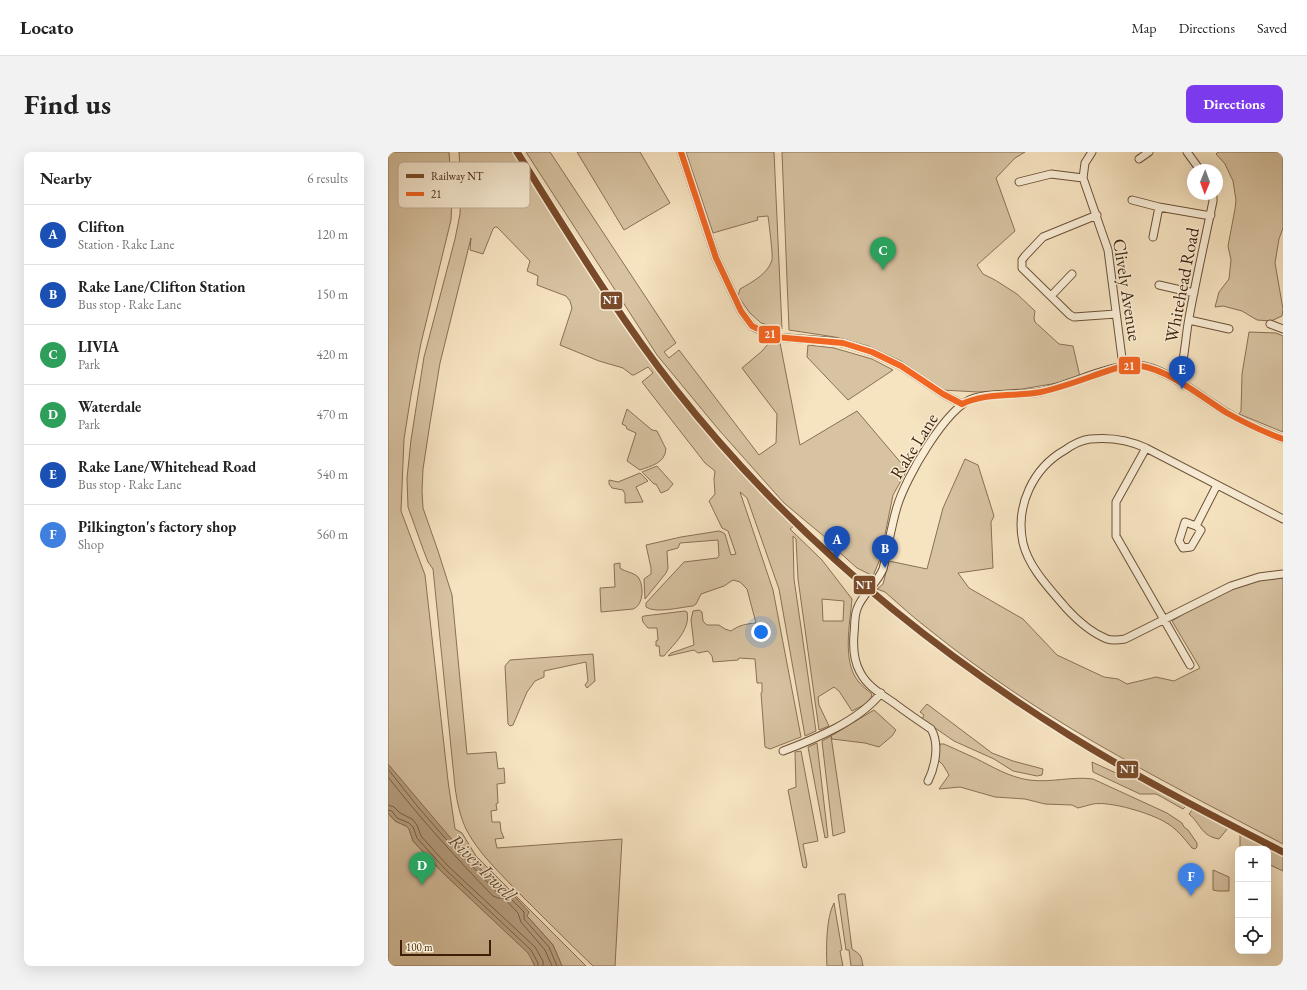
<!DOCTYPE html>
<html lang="en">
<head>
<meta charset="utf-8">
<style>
	body { margin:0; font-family:"EB Garamond",serif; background:#f2f2f2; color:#222 }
	.controls { position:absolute; right:12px; bottom:12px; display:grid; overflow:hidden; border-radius:8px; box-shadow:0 4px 16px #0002 }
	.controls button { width:36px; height:36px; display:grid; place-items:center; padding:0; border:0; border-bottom:1px solid #e0e0e0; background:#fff; color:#222; font:20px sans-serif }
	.compass { position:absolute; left:799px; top:12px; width:36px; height:36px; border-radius:50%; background:#fff; box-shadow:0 4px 16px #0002; rotate:181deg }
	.scale { position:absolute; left:12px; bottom:10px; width:91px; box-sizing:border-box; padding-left:4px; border:2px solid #3d1f08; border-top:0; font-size:11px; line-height:14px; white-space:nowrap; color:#3d1f08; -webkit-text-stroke:3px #f9edd6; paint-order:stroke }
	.you { position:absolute; left:373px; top:480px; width:14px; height:14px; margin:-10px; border:3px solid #fff; border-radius:50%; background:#1a73e8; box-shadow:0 0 0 6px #1a73e833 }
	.badge { display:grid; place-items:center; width:26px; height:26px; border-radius:50%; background:#7c3aed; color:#fff; font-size:13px; font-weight:700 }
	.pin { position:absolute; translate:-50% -33px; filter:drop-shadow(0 1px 2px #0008) }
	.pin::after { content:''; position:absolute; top:21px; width:14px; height:12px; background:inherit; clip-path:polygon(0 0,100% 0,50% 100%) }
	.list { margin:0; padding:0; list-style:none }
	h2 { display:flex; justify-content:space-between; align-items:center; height:52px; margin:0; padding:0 16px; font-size:17px }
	h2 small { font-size:13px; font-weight:400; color:#767676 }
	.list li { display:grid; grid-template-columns:26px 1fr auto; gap:12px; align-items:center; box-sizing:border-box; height:60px; padding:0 16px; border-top:1px solid #e0e0e0 }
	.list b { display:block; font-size:15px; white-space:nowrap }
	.list p { margin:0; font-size:13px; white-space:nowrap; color:#767676 }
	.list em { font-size:13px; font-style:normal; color:#767676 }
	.icon { flex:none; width:22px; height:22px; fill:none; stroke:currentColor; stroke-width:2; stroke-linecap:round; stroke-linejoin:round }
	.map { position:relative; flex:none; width:895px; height:814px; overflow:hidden; border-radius:8px }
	header { display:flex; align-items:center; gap:24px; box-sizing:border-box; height:56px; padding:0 20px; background:#fff; border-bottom:1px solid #e0e0e0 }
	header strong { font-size:19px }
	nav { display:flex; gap:22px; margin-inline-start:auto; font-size:14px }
	.intro { display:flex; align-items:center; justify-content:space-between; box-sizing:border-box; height:96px; padding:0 24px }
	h1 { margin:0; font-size:28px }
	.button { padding:10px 18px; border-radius:8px; background:#7c3aed; color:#fff; font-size:14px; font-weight:700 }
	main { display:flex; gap:24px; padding:0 24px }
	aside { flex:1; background:#fff; border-radius:8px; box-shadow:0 4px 16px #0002 }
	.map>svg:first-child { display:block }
</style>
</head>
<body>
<header>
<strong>Locato</strong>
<nav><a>Map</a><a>Directions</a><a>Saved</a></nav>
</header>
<div class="intro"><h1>Find us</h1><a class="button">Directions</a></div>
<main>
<aside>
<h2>Nearby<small>6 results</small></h2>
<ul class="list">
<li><span class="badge" style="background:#1a4fb4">A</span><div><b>Clifton</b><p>Station · Rake Lane</p></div><em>120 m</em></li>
<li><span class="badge" style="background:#1a4fb4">B</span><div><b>Rake Lane/Clifton Station</b><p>Bus stop · Rake Lane</p></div><em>150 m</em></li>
<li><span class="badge" style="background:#2e9e5b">C</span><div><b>LIVIA</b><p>Park</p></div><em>420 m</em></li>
<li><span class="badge" style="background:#2e9e5b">D</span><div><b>Waterdale</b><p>Park</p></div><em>470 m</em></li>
<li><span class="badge" style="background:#1a4fb4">E</span><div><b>Rake Lane/Whitehead Road</b><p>Bus stop · Rake Lane</p></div><em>540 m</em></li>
<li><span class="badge" style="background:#3f7fe0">F</span><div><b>Pilkington's factory shop</b><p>Shop</p></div><em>560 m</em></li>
</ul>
</aside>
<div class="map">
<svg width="895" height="814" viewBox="0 0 895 814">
	<rect width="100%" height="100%" fill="#f6e3c0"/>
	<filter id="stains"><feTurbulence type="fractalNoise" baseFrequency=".005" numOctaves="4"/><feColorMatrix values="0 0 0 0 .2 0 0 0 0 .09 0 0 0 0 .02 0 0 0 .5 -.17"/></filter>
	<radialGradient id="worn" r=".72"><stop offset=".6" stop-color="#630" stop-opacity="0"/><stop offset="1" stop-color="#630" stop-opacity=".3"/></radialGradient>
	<path fill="#d7c2a1" stroke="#8a7054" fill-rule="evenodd" d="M0,0H61L64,46L63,68L33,191L23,243L16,287L13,359L37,423L60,629L67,677L74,681L88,704L198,814H174L165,793L139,764L70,695L33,653L0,612Z
		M71,0H126C155,47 183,95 214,141C271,224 335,304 406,374L402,377L434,408L464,447C462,471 454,509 470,529C474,534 479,538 484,542L482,550L464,559L451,539L446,535L430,545L431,553L441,574L431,578L410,427L408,387L405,384L406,427L428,579L417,584L391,437L359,346L352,340L385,438L413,585L382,597L377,595L373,541L374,540V531H369L367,507L351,506L350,508L325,510L324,504L320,499L310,501L306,498L280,504L283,501L306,493L303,468L305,459L311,458L314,460L315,469L319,473H331L337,477L343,479C351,473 358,472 368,471L359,437L352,430L345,428L336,434L313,442L308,452L305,454C293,455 268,462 258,455V451L296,410L329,406L331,404L330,388L292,391L290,396L279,399L280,416L278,421L257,447L256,427L263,422V416L258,393L293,385L331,379L334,380L337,382L343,403L348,402L340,379L334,376L321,349L327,342L326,327L327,319L317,311L254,230L265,221L260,215L246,223H244L235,216L211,209L172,193L184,156L182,149L178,144L149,133L150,124L139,119L142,109L109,75H107L105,77L95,102L82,98L83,86L52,211L42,271L35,317L34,339L35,356L50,399L64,443L79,602L108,600L110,617L116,616L117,631L109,632L110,651L108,652L109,658L103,659L104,670H112L113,679L116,686L107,687L109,696L234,687L227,814H205C178,788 152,762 126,736C109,718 91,701 79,679C72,665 69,650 67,635L45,417L40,410L35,397L20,355L19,326L23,288L36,205L67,87L72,62L73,31ZM434,447L456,449L455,469H435Z
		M138,0H162L288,191L276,200L281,206L291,198L371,303L388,291L389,262L354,216L373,200L382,190L392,191L412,293L469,259L519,318L505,343L492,407L485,424L469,416L449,398L438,386L396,351L331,278L269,203Z
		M189,0H252L282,51L236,78Z
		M298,0H386L394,177L373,171L362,161L350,144L352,137C364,130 380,122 384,108C385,102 381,72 380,64L369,65L370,68L325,81Z
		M394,0H637L627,6L608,26L627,79L589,113L595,122L607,128L629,142L647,159L646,166L647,170L671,192L685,194L692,225L675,230L634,237L590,240L554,238L513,209L480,194L447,185L401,178Z
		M830,0H895V76L891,87L887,111L895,157L894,164L883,169L869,168L854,159L835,154L827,155L831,140L841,127L843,108L840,94L847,57L848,48L845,29L837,12L828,2Z
		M861,180L888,181L895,184V280L851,262L853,259L854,222Z
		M420,193L446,196L484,207L505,218L460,248L419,205Z
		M239,257L264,278L269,279L278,297C277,311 263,314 252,318L239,309L248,281L239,277L238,274L234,272Z
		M577,307L590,313L606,364L603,370L605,416L570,421L581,436L635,467L669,503L716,525L730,527L739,532L768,525L786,529L812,516L784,469C811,452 839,436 870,429C878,427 887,427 895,426V692C832,659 768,626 706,590C649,557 594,520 543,479C527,467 512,453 497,440L489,437L495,432L501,409L539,417L555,356Z
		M269,314L285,332L280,338L273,341L268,332H266L254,320Z
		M252,321L260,329L248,335L255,350L237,351V342L235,338L224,336L221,332V328L230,330Z
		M232,411V416C237,420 245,420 250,425C256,433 256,453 245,457L213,460L212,436L227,435L226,412Z
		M297,459L299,460C303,477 286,492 276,504H272L271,494H268V489L270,488L269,476H260L255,470L254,465L256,464Z
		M205,502L207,529L199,536L197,533L200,529L198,510L156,519V525L147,529L139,540L125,573L122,574L120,572L117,514L122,508Z
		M539,552L604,601L625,609L655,617L654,623L649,624L625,619L606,607L566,589L534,567L536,563L532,560Z
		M486,558L508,578L504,584L491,595L477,591L444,587L443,584Z
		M443,584L457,680L445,684L434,589Z
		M429,591L440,685L437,686L420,595Z
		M552,592H556C566,597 577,601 587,606C605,615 621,625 641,628C663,631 684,624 705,627L779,661L794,671L796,675L800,678L809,691V695L807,697L804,696C796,686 788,676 777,670C762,661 722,649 705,652C700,653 695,655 690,656L684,653L657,652L637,647L607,645L572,635L551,637L561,623L555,613L550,608Z
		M413,599L430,689L415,692L419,713L418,716L415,715L400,638L408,635L407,600Z
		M704,610L728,621L730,617L798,654L795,657L772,644L768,642H752L705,620Z
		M804,658L840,676L831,687C813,684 813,672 801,662Z
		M0,661L7,669L18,674L21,677L25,689L54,720L141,801L147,814H0Z
		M852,682L895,704V719L880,712V697H852Z
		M825,718L841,725V739H830L825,738Z
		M453,742H457L464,797C473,803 473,803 475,814H463L461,798H458L450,743Z
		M446,751L454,798L452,799L455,814H439C438,798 438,765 446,751Z"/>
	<path fill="#b7a081" stroke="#866c51" d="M0,612L60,683L112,737L118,735L141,760L139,764L165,793L174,814H147L140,801L54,720L25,689L21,677L18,674L7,669L0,661Z"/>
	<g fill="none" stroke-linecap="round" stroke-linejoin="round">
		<path stroke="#7a6044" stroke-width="1" d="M0,617L30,655L57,686L109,740L112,741H117L136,760V767L161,795L169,814
			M0,625C33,667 68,706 105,744L110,746H116L130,761L133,770L157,798L164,814
			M0,653L6,655L12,661L24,667L29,673L33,684L60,714L147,795L155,809V814
			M0,658L4,659L9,666L21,671L25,675L29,686L57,717L143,798L150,811V814"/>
		<defs>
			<path id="street" d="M293,0L328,106L353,159L364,174L379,182L387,185L440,189L455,191L484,200L513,214L555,242L574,252
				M704,0L697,11L695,26L720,98L735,214
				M799,0L812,18
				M751,7L761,0
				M631,30L663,22L695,26
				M744,48L771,55L817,63H823
				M709,63L655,85L637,104L634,108V116L682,163L686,165L728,162
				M765,85L771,55
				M771,133L806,141
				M663,144L684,122
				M801,168L841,177
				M882,172L895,177
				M790,229C797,209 797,187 801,166C808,127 817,88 825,49V42
				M758,296L728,350V384L802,513
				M895,367L758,296C741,288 722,285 702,287C694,288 684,293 677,298C645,316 627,354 635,391C641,416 662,437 678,456C689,468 704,481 719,487C725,489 731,488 737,487L843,434L871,425L895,422
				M808,374L813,378L803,395L795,396L791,389L797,370L808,374L829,333
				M395,599C427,587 471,569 493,541
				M540,629C547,615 552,592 543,577C531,569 518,560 506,551C493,542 479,534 472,520C466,509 465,494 466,482C467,474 466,465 469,457C474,442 489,432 495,417C500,396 503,375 509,355C517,327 558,255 586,246C604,241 624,243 643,241C651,241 661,238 669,235C692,228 733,209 756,214C783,220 814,245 838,260C856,271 875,279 895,287"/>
		</defs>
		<use href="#street" stroke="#6b5036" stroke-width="9"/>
		<use href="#street" stroke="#f9edd6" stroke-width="7"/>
		<defs>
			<path id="bus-1" d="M293,0L328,106L353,159L364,174L387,185L455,191L484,200L513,214L555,242L574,252
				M574,252C599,240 626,245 653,240C681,234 707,222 735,214C770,207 811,244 839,261C857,271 876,280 895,287"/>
		</defs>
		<use href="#bus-1" stroke="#f9edd6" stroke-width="9"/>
		<use href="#bus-1" stroke="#f26522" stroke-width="6"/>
		<defs>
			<path id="rail-1" d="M129,0C180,81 229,163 288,238C397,376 532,490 681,583C750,626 823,663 895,700"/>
		</defs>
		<use href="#rail-1" stroke="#f9edd6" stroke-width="10"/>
		<use href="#rail-1" stroke="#7a4b2a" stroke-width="7"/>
	</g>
	<g text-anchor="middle" stroke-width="3" stroke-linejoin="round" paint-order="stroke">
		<g font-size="18" fill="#3d1f08" stroke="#f9edd6">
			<text transform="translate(794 133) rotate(-79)" y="6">Whitehead Road</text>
			<text transform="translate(739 138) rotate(81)" y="6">Clively Avenue</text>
			<text transform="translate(526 294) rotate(-58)" y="6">Rake Lane</text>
		</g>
		<g font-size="19" font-style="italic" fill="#684c32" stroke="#f9edd6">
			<text transform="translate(95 715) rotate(45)" y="7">River Irwell</text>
		</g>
	</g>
	<rect x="10" y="10" width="132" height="46" rx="6" fill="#f9edd6" stroke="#c1af98" stroke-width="1"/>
	<rect x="18" y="22" width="18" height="4" fill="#7a4b2a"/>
	<rect x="18" y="40" width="18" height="4" fill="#f26522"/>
	<g font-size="11" fill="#3d1f08">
		<text x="43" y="28">Railway NT</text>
		<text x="43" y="46">21</text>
	</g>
	<g stroke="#f9edd6" stroke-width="1.5">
		<rect x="212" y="139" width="23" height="19" rx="4" fill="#7a4b2a"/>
		<rect x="370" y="173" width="23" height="19" rx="4" fill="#f26522"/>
		<rect x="730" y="204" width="23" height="19" rx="4" fill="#f26522"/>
		<rect x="465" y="423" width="23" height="20" rx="4" fill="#7a4b2a"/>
		<rect x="728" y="608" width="23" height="19" rx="4" fill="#7a4b2a"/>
	</g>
	<g font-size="11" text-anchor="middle" font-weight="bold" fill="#fff">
		<text x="223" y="152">NT</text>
		<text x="382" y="186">21</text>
		<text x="741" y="218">21</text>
		<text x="476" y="437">NT</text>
		<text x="740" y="621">NT</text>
	</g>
	<rect width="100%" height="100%" filter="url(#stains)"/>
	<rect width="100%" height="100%" fill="url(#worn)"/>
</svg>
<div class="controls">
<button>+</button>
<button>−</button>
<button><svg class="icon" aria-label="locate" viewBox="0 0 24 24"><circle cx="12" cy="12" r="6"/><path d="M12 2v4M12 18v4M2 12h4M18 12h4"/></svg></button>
</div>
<svg class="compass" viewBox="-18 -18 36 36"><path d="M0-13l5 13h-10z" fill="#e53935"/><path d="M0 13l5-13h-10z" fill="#767676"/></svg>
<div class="scale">100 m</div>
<div class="you"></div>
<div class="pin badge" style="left:449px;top:407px;background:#1a4fb4">A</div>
<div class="pin badge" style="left:497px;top:416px;background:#1a4fb4">B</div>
<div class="pin badge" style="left:495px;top:118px;background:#2e9e5b">C</div>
<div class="pin badge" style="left:34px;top:733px;background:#2e9e5b">D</div>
<div class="pin badge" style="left:794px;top:237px;background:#1a4fb4">E</div>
<div class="pin badge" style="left:803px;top:744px;background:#3f7fe0">F</div>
</div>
</main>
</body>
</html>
